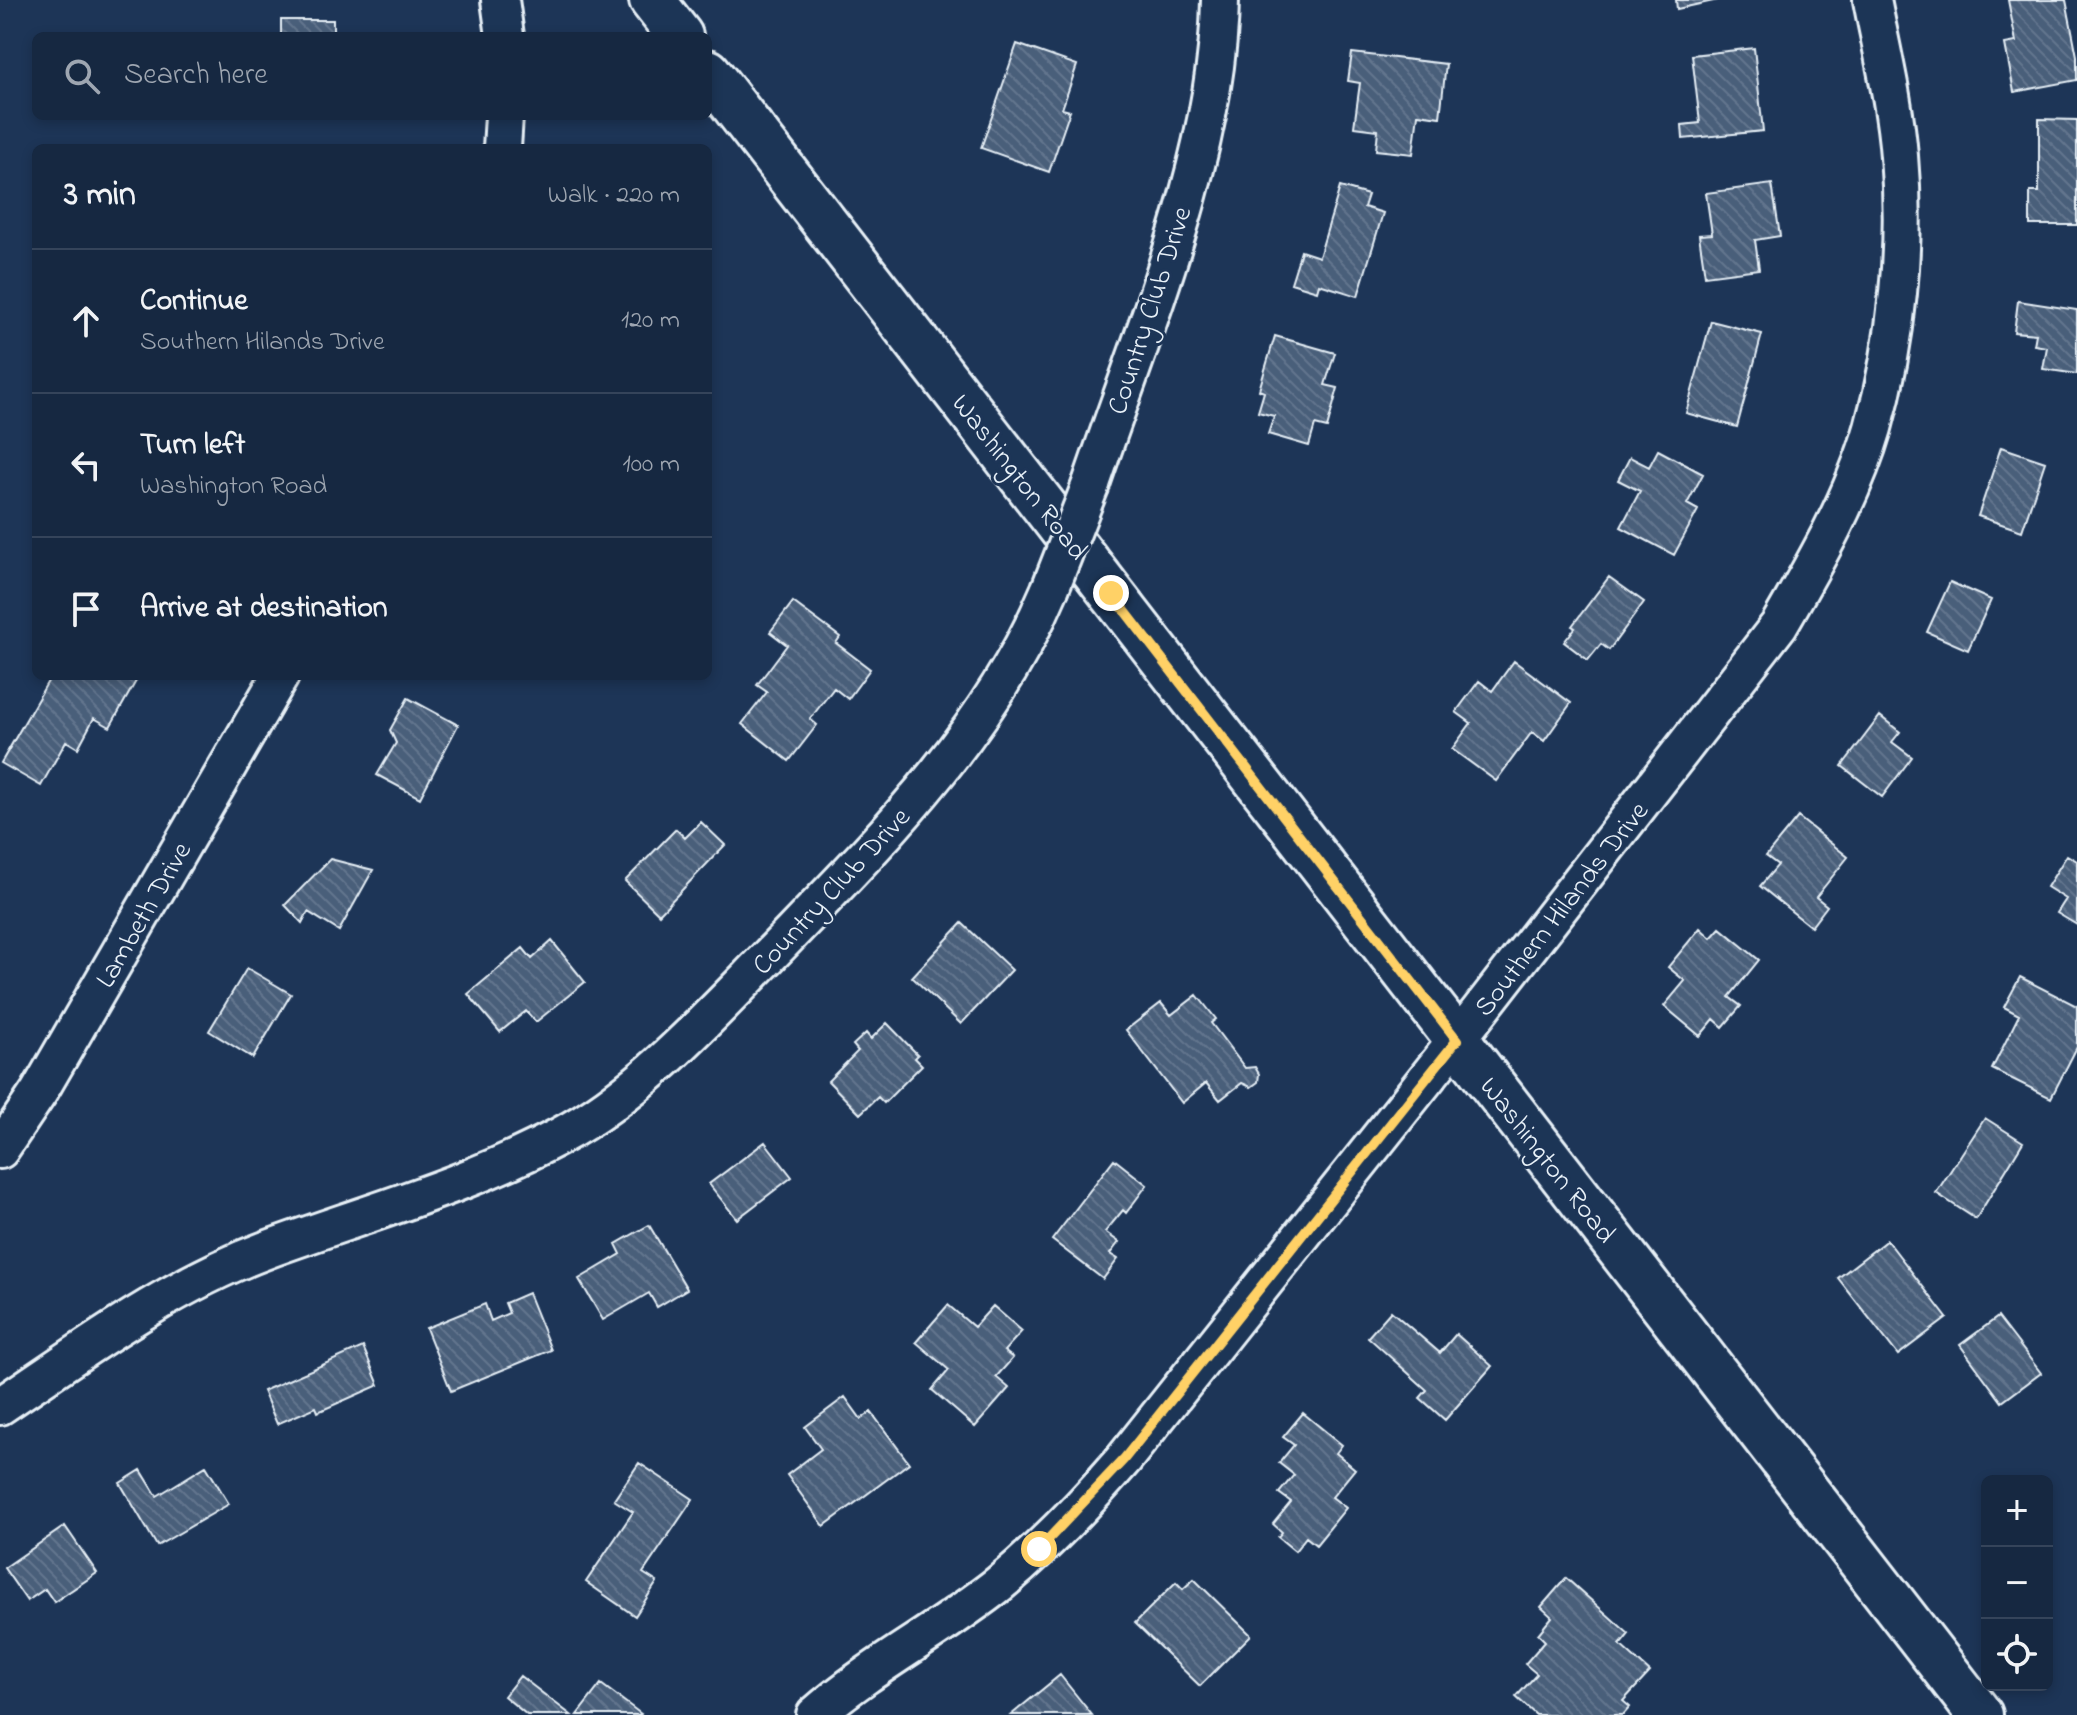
<!DOCTYPE html>
<html lang="en">
<head>
<meta charset="utf-8">
<style>
	body { margin:0; font-family:"Indie Flower",sans-serif; background:#23344c; color:#f1f3f6 }
	.controls { position:absolute; right:24px; bottom:24px; display:grid; overflow:hidden; border-radius:12px; box-shadow:0 4px 12px #0003 }
	.controls button { width:72px; height:72px; display:grid; place-items:center; padding:0; border:0; border-bottom:2px solid #35445a; background:#162841; color:#f1f3f6; font:40px sans-serif }
	.stop { position:absolute; width:24px; height:24px; margin:-18px; border:6px solid #ffd166; border-radius:50%; background:#fff }
	.stop.end { background:#ffd166; border-color:#fff; box-shadow:0 2px 8px #0008 }
	.list { margin:0; padding:0; list-style:none }
	h2 { display:flex; justify-content:space-between; align-items:center; height:104px; margin:0; padding:0 32px; font-size:34px }
	h2 small { font-size:26px; font-weight:400; color:#9ea6b1 }
	.list li { display:grid; grid-template-columns:52px 1fr auto; gap:24px; align-items:center; box-sizing:border-box; height:144px; padding:0 32px; border-top:2px solid #35445a }
	.list b { display:block; font-size:30px; white-space:nowrap }
	.list p { margin:0; font-size:26px; white-space:nowrap; color:#9ea6b1 }
	.list em { font-size:26px; font-style:normal; color:#9ea6b1 }
	.icon { flex:none; width:44px; height:44px; fill:none; stroke:currentColor; stroke-width:2; stroke-linecap:round; stroke-linejoin:round }
	.map { position:relative; flex:none; width:2077px; height:1715px; overflow:hidden }
	.search { position:absolute; background:#162841; box-shadow:0 4px 12px #0003; left:32px; top:32px; width:680px; height:88px; display:flex; align-items:center; gap:20px; box-sizing:border-box; padding:0 28px; border-radius:12px; color:#9ea6b1; font-size:30px }
	.panel { position:absolute; background:#162841; box-shadow:0 4px 12px #0003; left:32px; top:144px; width:680px; height:536px; border-radius:12px }
	.map>svg:first-child { display:block }
</style>
</head>
<body>
<div class="map">
<svg width="2077" height="1715" viewBox="0 0 2077 1715">
	<defs>
		<pattern id="building-back-hatch" width="6" height="6" patternUnits="userSpaceOnUse" patternTransform="scale(2)"><rect width="6" height="6" fill="#495e7a"/><path d="M-1 5l2 2M0 0l6 6M5-1l2 2" fill="none" stroke="#63768e"/></pattern>
	</defs>
	<rect width="100%" height="100%" fill="#1d3557"/>
	<filter id="ink" filterUnits="userSpaceOnUse"><feTurbulence type="fractalNoise" baseFrequency=".0125" numOctaves="2"/><feDisplacementMap in="SourceGraphic" scale="16" xChannelSelector="R" yChannelSelector="G"/><feConvolveMatrix kernelMatrix="1 2 1 2 8 2 1 2 1" color-interpolation-filters="sRGB"/></filter>
	<g filter="url(#ink)">
		<path fill="url(#building-back-hatch)" stroke="#e8f1f8" stroke-width="2" d="M1676,0H1718L1677,9Z
			M2008,0H2066L2077,56V80L2014,92L2005,44L2016,42Z
			M281,20H333V34L381,36H281Z
			M1017,44L1077,65L1062,109L1070,111L1049,172L981,148Z
			M1754,48L1763,131L1683,139L1682,125L1700,123L1692,55Z
			M1352,53L1446,64L1440,117L1418,114L1413,154L1376,150L1378,130L1354,127L1360,83L1348,81Z
			M2039,119L2077,120V225H2030V192H2039Z
			M1772,184L1780,236L1755,240L1759,269L1705,276L1699,235L1712,234L1706,193Z
			M1340,187L1368,195L1364,207L1383,213L1358,296L1319,284L1317,291L1291,283L1301,251L1319,257Z
			M2018,301L2077,310V374L2043,369L2047,347L2034,345L2036,334L2014,332Z
			M1711,321L1762,334L1737,427L1686,413Z
			M1275,336L1335,353L1325,385L1338,388L1327,428L1315,425L1309,446L1268,434L1274,416L1258,412L1264,392L1259,390Z
			M2001,447L2045,462L2022,531L1978,516Z
			M1658,450L1703,474L1687,504L1698,510L1674,555L1621,527L1640,491L1618,480L1630,457L1649,467Z
			M1609,577L1644,602L1609,650L1601,644L1588,660L1564,642L1575,628L1572,626Z
			M1950,582L1991,600L1968,650L1927,632Z
			M793,602L840,637L836,643L870,669L848,699L834,688L810,719L817,725L789,761L742,724L767,692L757,685L787,645L770,632Z
			M1514,661L1571,703L1544,741L1532,732L1496,781L1452,749L1471,723L1456,712L1479,681L1492,691Z
			M51,676H128L136,681L110,727L94,718L78,748L66,741L41,786L1,763Z
			M408,698L458,725L420,798L377,775L396,743L390,730Z
			M1880,716L1900,732L1892,742L1912,757L1882,797L1842,766Z
			M1798,817L1848,857L1816,897L1827,906L1811,927L1760,886L1778,865L1766,856Z
			M701,822L725,845L659,914L625,881L676,829L685,838Z
			M2067,855L2077,861V925L2057,913L2066,899L2047,887Z
			M330,859L373,870L339,931L308,912L302,923L285,905Z
			M962,923L1012,970L961,1024L912,977Z
			M1700,928L1711,938L1720,928L1759,960L1729,997L1741,1006L1723,1027L1714,1019L1700,1036L1664,1006L1685,981L1668,967Z
			M552,941L585,982L536,1022L526,1011L500,1032L468,994L523,948L532,959Z
			M247,968L291,994L253,1058L209,1031Z
			M2020,977L2077,1006V1047L2051,1098L1992,1069L2019,1015L2004,1007Z
			M1197,995L1216,1019L1211,1023L1245,1068L1255,1067L1259,1074L1258,1082L1251,1087L1242,1083L1220,1100L1206,1083L1182,1103L1126,1030L1161,1003L1171,1015Z
			M887,1023L918,1055L915,1058L922,1065L884,1103L878,1097L860,1114L828,1081L858,1051L853,1045L866,1033L871,1039Z
			M1985,1118L2023,1142L1976,1219L1936,1193Z
			M765,1142L792,1177L737,1219L709,1184Z
			M1114,1159L1147,1185L1126,1213L1123,1210L1105,1232L1119,1242L1110,1254L1118,1259L1103,1279L1052,1240Z
			M649,1225L687,1289L657,1307L649,1293L603,1320L579,1279L621,1254L616,1244Z
			M1887,1240L1947,1318L1898,1355L1838,1278Z
			M528,1293L551,1350L451,1391L426,1328L485,1304L491,1321L509,1313L505,1303Z
			M948,1305L974,1327L993,1306L1022,1331L1004,1351L1013,1358L996,1377L1009,1388L975,1427L932,1390L949,1370L916,1342Z
			M1391,1311L1440,1353L1456,1334L1492,1366L1445,1420L1420,1398L1427,1390L1368,1337Z
			M1998,1317L2041,1373L2002,1402L1960,1345Z
			M363,1347L379,1385L318,1412L316,1407L277,1424L263,1391Z
			M845,1397L861,1419L871,1412L909,1463L824,1526L787,1475L821,1449L805,1427Z
			M1303,1413L1342,1445L1336,1453L1355,1469L1332,1497L1346,1508L1316,1545L1306,1537L1295,1551L1278,1537L1282,1532L1273,1524L1291,1502L1279,1493L1294,1475L1279,1463L1294,1445L1283,1437Z
			M639,1463L693,1499L643,1573L657,1582L635,1616L586,1582L633,1512L614,1500Z
			M206,1466L229,1504L157,1546L120,1483L141,1470L157,1496Z
			M65,1526L97,1573L54,1602L45,1589L27,1601L4,1568Z
			M1566,1578L1629,1634L1620,1645L1650,1672L1623,1701L1630,1707L1623,1715H1536L1516,1697L1537,1674L1525,1664L1545,1641L1538,1634L1552,1617L1541,1607Z
			M1194,1579L1251,1635L1200,1686L1135,1623L1176,1582L1183,1589Z
			M1060,1675L1092,1715H1011Z
			M520,1676L571,1715H527L504,1696Z
			M601,1684L641,1714L640,1715H577Z"/>
		<g fill="none" stroke-linecap="round" stroke-linejoin="round">
			<defs>
				<path id="street" d="M500,0L505,36
					M502,148L504,116
					M1091,484C1141,336 1218,156 1220,0
					M0,1150L39,1092L280,676
					M0,1406C85,1349 169,1286 266,1250C366,1213 465,1187 560,1136C640,1093 705,1021 768,957C876,845 989,735 1050,589
					M815,1715C872,1665 940,1631 999,1584C1045,1546 1085,1504 1124,1459L1457,1040L1779,625C1815,563 1853,497 1873,428C1897,343 1907,244 1899,156C1895,104 1882,52 1872,0"/>
				<path id="primary" d="M652,0L680,36
					M708,72L1980,1715"/>
			</defs>
			<use href="#street" stroke="#e8f1f8" stroke-width="42"/>
			<use href="#primary" stroke="#e8f1f8" stroke-width="50"/>
			<use href="#street" stroke="#1d3557" stroke-width="36"/>
			<use href="#primary" stroke="#1d3557" stroke-width="44"/>
			<defs>
				<path id="street-bridge" d="M1050,589L1091,484"/>
			</defs>
			<use href="#street-bridge" stroke="#e8f1f8" stroke-width="42" stroke-linecap="butt"/>
			<use href="#street-bridge" stroke="#1d3557" stroke-width="36"/>
		</g>
	</g>
	<g fill="none" stroke-linecap="round" stroke-linejoin="round" filter="url(#ink)">
		<path stroke="#ffd166" stroke-width="10" d="M1039,1549L1124,1459L1457,1040L1111,593"/>
	</g>
	<g text-anchor="middle" stroke-width="6" stroke-linejoin="round" paint-order="stroke">
		<g font-size="28" fill="#e8f1f8" stroke="#1d3557">
			<text transform="translate(1148 310) rotate(-72)" y="10">Country Club Drive</text>
			<text transform="translate(1021 476) rotate(52)" y="10">Washington Road</text>
			<text transform="translate(830 890) rotate(-47)" y="10">Country Club Drive</text>
			<text transform="translate(1560 908) rotate(-52)" y="10">Southern Hilands Drive</text>
			<text transform="translate(142 914) rotate(-60)" y="10">Lambeth Drive</text>
			<text transform="translate(1549 1159) rotate(52)" y="10">Washington Road</text>
		</g>
	</g>
</svg>
<div class="controls">
<button>+</button>
<button>−</button>
<button><svg class="icon" aria-label="locate" viewBox="0 0 24 24"><circle cx="12" cy="12" r="6"/><path d="M12 2v4M12 18v4M2 12h4M18 12h4"/></svg></button>
</div>
<div class="stop" style="left:1039px;top:1549px"></div>
<div class="stop end" style="left:1111px;top:593px"></div>
<div class="search"><svg class="icon" aria-label="search" viewBox="0 0 24 24"><circle cx="10" cy="10" r="6"/><path d="M15 15l6 6"/></svg>Search here</div>
<section class="panel">
<h2>3 min<small>Walk · 220 m</small></h2>
<ul class="list">
<li><svg class="icon" aria-label="ahead" viewBox="0 0 24 24"><path d="M12 20V5M6 11l6-6 6 6"/></svg><div><b>Continue</b><p>Southern Hilands Drive</p></div><em>120 m</em></li>
<li><svg class="icon" aria-label="left" viewBox="0 0 24 24"><path d="M17 20v-9H6M10 6l-5 5 5 5"/></svg><div><b>Turn left</b><p>Washington Road</p></div><em>100 m</em></li>
<li><svg class="icon" aria-label="arrive" viewBox="0 0 24 24"><path d="M6 21V4h12l-3 4 3 4H6"/></svg><div><b>Arrive at destination</b></div></li>
</ul>
</section>
</div>
</body>
</html>
